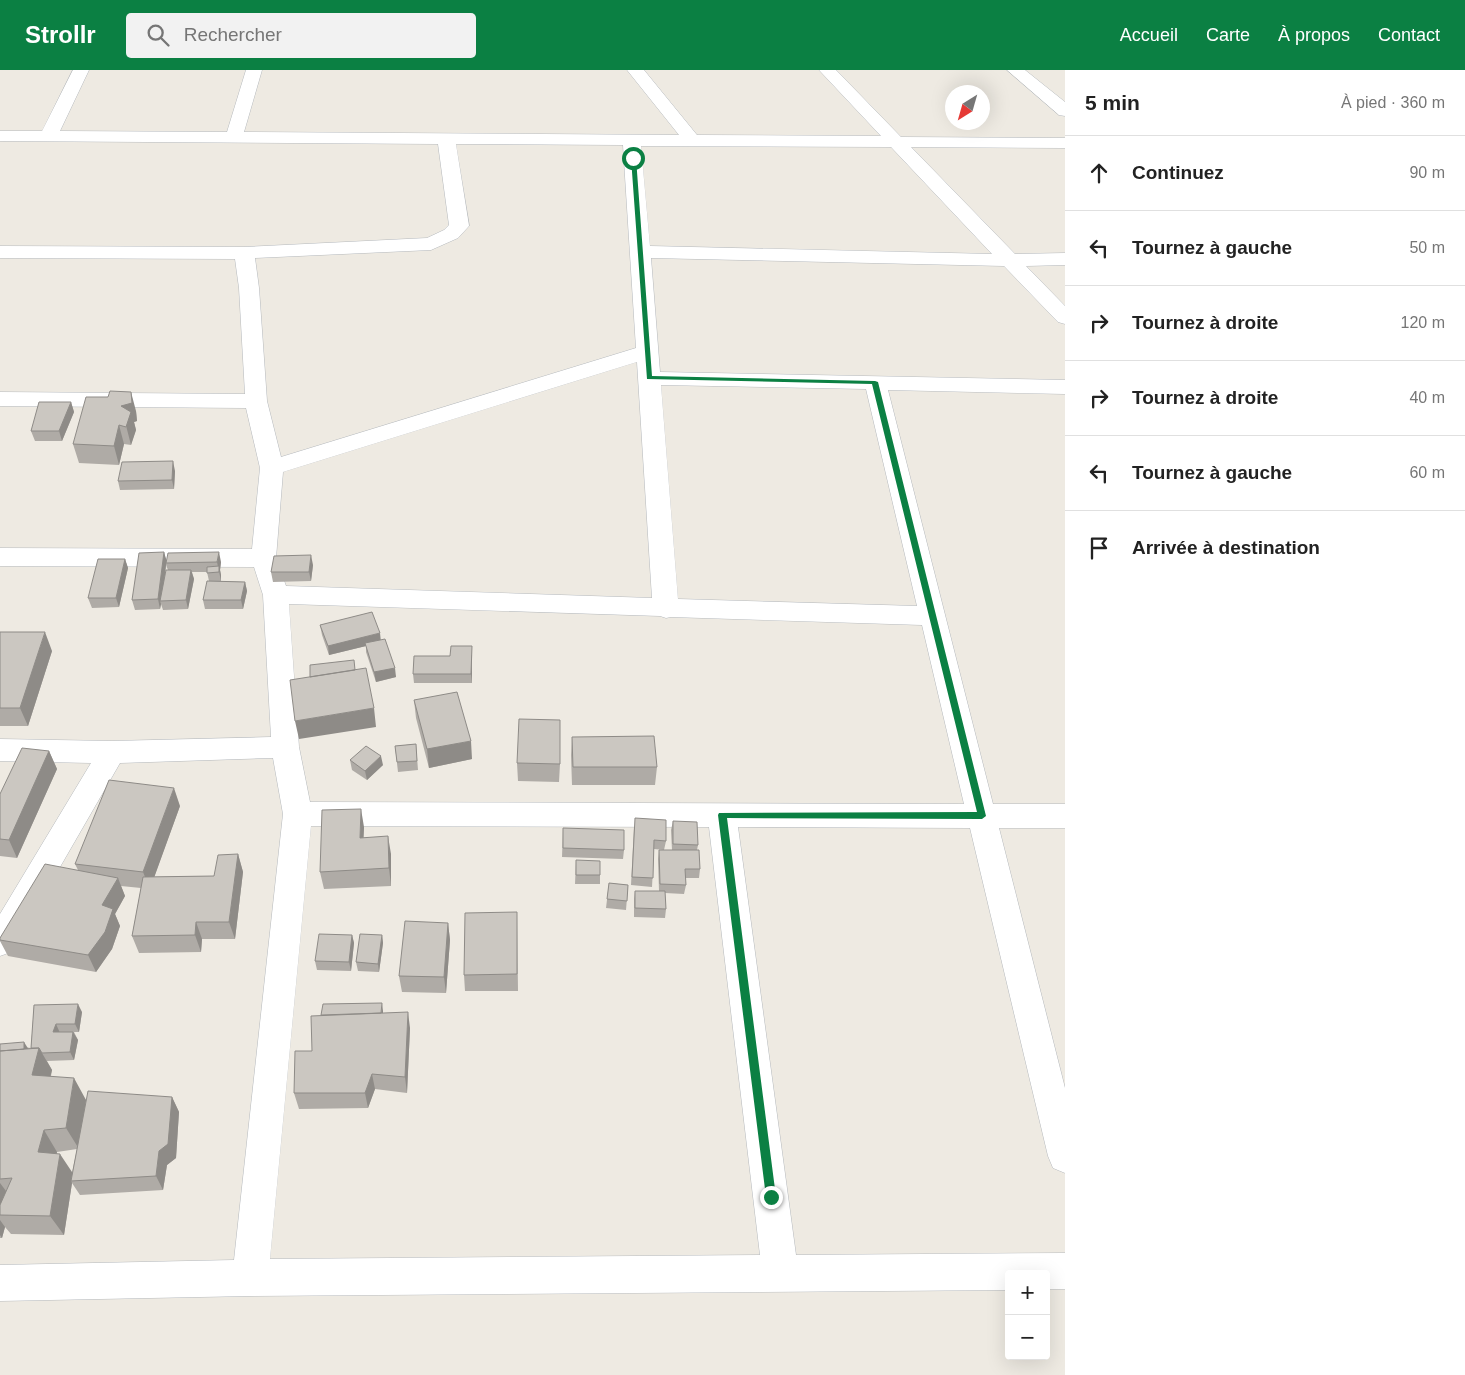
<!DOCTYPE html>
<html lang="fr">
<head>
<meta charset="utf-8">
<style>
	body { margin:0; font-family:Arial,sans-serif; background:#f2f2f2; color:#222 }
	.controls { position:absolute; right:15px; bottom:15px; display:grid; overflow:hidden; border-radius:5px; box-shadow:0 5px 20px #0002 }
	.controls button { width:45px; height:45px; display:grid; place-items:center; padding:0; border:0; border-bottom:1px solid #e0e0e0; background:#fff; color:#222; font:25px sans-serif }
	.compass { position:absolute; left:945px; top:15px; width:45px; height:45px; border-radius:50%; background:#fff; box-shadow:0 5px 20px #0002; rotate:217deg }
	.stop { position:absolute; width:15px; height:15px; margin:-11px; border:4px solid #0b8043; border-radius:50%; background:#fff }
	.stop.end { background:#0b8043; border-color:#fff; box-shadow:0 1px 5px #0008 }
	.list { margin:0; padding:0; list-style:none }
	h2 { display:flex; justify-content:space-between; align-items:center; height:65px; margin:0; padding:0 20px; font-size:21px }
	h2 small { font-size:16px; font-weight:400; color:#767676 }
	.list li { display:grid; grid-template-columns:32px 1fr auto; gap:15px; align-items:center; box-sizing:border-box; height:75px; padding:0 20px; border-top:1px solid #e0e0e0 }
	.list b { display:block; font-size:19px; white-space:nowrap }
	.list em { font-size:16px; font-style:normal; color:#767676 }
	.icon { flex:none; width:28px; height:28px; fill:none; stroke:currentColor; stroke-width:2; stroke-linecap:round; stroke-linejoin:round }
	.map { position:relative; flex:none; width:1065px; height:1305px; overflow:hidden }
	header { display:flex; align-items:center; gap:30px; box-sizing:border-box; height:70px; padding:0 25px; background:#0b8043; color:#fff }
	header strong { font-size:24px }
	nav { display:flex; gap:28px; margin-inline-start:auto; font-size:18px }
	.search { width:350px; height:45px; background:#f2f2f2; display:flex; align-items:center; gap:12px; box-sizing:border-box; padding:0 18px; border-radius:5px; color:#767676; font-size:19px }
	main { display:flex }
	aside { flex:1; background:#fff }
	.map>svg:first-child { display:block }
</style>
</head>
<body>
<header>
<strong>Strollr</strong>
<div class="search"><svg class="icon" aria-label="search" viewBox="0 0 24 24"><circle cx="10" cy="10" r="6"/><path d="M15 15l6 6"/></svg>Rechercher</div>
<nav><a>Accueil</a><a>Carte</a><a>À propos</a><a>Contact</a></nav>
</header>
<main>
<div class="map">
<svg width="1065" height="1305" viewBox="0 0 1065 1305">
	<rect width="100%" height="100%" fill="#eeeae2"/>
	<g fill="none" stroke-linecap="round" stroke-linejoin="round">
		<defs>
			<path id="street" d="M73,0H89L60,61L227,62L246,0H262L244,62L679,65L627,0H644L697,65L881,66L819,0H836L901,67L1065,68V78L911,77L1015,184L1065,183V195L1026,196L1065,236V254L1058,252L1004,196L651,188L660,302L1065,310V324L888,320L993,734H1065V758H999L1065,1018V1103L1053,1098L1048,1086L970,758L738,757L796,1185L1065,1183V1219H1046V1204H1009V1220L250,1226L0,1231V1195L234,1190L283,744L273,688L120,693L11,882L0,886V844L91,693L0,691V669L112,671L271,667L263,525L254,497L0,496V478L252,479L260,398L246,338L0,336V322L245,324L239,218L235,189L0,188V176L244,177L427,168L444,160L449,155L438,74L0,71V61H42ZM456,74L623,75L636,278L281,387L267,331L259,218L255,188L431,180L458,168L469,156ZM641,76L891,77L992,184L650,176ZM637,292L652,528L286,516L276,488L283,402ZM661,315L866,319L917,536L678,529ZM289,534L660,546L666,548L671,547L922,555L964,734L310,732L299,677ZM311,756L709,757L760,1185L270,1189Z
				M1007,0H1025L1065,32V46L1059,45Z"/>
		</defs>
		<use href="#street" stroke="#b5b9bd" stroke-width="1"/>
		<use href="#street" fill="#fff" fill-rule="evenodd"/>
	</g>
	<path fill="#afaba6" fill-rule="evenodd" d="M71,332L74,342L62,371H35L31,361Z
		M136,341L137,351L134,352L136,360L131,375L124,374L119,395L79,393L73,374Z
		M175,401L174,419L120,420L118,411Z
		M164,482L166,491L221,492L220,500L221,505V511L245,512L247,521L243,539H205L203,530L209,511L207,502H192L194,509L188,539L163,540L161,534L160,539L135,540L132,530ZM166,495L168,500L165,505Z
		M125,489L128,498L119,537L92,538L88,528Z
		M313,495L311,511L273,512L271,502Z
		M320,555L381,570L396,607L376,612L366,582V576L329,585L322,565Z
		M0,562L52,581L28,656H0Z
		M472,585V613H414L413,604Z
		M414,630L472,689L429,698L416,648Z
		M572,667L657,697L655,715H572L571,685Z
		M416,674L418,700L398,702L395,676Z
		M49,681L57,699L17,788L0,786V724Z
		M350,690L383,695L367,710L352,700Z
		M517,693L560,694L559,712L518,711Z
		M180,736L154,807L214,806L238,784L243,802L235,869H202L201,882L139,883L132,866L141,818L121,816L125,826L115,844L120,856L112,879L96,902L8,886L0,871V868L78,800L75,794Z
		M673,751L698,775L697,780L700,799L699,808H685L686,815L684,824L665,823L666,839L665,848L634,847V829L635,821H659L658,789L659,780H672L671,760Z
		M364,757L363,768L391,784V816L324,819L320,802Z
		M634,757L666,771L664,780L654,779L652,817L631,815Z
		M563,758L624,780L623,789L562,787Z
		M576,790L600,805V814H575Z
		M609,813L628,815L626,840L606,838Z
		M517,842L518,921H465L464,905Z
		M448,853L450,870L446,923L402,922L399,906Z
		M352,865L354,873L351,901L317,900L315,891Z
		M382,865L383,873L379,902L358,901L356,892Z
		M34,935L82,942L79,962H74L78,970L74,990L47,991L52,1000L51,1006L86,1030L172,1027L179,1042L176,1088L167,1095L163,1120L80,1125L72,1113L64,1165L11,1164L5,1157L2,1168H0V974L31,978ZM77,1079L72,1103L57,1084V1082Z
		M383,941V943L410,958L407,1023L375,1019L368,1038L299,1039L294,1023L312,981Z"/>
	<path fill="#8e8b87" d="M131,322L136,341L137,351L134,352L136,360L131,375L121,336Z
		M71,332L74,342L62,371L59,361Z
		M119,355L124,374L119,395L114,376Z
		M173,391L175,401L174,419L172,410Z
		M164,482L167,492L166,493V495L162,531H160L161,534L160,539L158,529Z
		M219,482L221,492L220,500L221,505V511L217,492Z
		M311,485L313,495L311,511L309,502Z
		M125,489L128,498L119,537L116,528Z
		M191,500L194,509L188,539L186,530Z
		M245,512L247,521L243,539L241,530Z
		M45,562L52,581L28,656L20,638Z
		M380,563L381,572L365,573L366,576L329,585L328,576Z
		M472,576V613L471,604Z
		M395,598L396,607L376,612L374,602Z
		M374,638L376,657L299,669L295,651Z
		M471,671L472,689L429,698L427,679Z
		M49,681L57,699L17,788L9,770Z
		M381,686L383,695L367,710L365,701Z
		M174,718L180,736L150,819L143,802Z
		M361,739L364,757L363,785L360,768Z
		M388,766L391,784V816L389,798Z
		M238,784L243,802L235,869L229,852Z
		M118,808L125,826L115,844L120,856L112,879L96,902L88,885L102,835Z
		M196,852L202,869L201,882L195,865Z
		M448,853L450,870L446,923L444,907Z
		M352,865L354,873L351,901L349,892Z
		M382,865L383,873L379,902L378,894Z
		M382,933L383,941V953L381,945Z
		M78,934L82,942L79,962L75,954Z
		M408,942L410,958L407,1023L405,1007Z
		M56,954L60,963L53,962Z
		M73,962L78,970L74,990L70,982Z
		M24,972L29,980L24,985Z
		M39,978L52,1000L45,1027L32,1005Z
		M372,1004L375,1019L368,1038L365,1023Z
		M74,1008L86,1030L79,1079L66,1058Z
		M172,1027L179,1042L176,1088L167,1095L163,1120L156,1106L159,1081Z
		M44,1060L57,1082L51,1102L38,1082Z
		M60,1084L74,1105L71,1111L72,1113L64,1165L50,1146Z
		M0,1113L12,1129L0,1145Z
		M0,1150L5,1157L2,1168L0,1165Z"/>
	<path fill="#cbc7c1" stroke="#8e8b87" d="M110,321L131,322L132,333L121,336L131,342L126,357L119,355L114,376L73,374L86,327H108Z
		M39,332H71L59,361H31Z
		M173,391L172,410L118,411L122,392Z
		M164,482L158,529L132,530L139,483Z
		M219,482L217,492L166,493L168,483Z
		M311,485L309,502H271L274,486Z
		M98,489H125L116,528H88Z
		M219,496V502L207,503V497Z
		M166,500H191L186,530L160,531Z
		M207,511L245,512L241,530H203Z
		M372,542L380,563L328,576L320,555Z
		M0,562H45L20,638H0Z
		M385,569L395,598L374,602L365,573Z
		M451,576H472L471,604H413L414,586H450Z
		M354,590L355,600L310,607V595Z
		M366,598L374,638L295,651L290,610Z
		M457,622L471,671L427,679L414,630Z
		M519,649L560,650V694L517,693Z
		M654,666L657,697H573L572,667Z
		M416,674L417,691L397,692L395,676Z
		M366,676L381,686L365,701L350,690Z
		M22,678L49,681L9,770L0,769V724Z
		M109,710L174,718L143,802L75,794Z
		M361,739L360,768L388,766L389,798L320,802L322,740Z
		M635,748L666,750V771L654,770L653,808L632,807Z
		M673,751L697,752L698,775L673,774Z
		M563,758L624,760V780L563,778Z
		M659,780H699L700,799H685L686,815L660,814Z
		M238,784L229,852H196L195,865L132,866L143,807L214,806L218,785Z
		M576,790L600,791V805H576Z
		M45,794L118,808L102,835L113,839L105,862L88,885L0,870V868Z
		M609,813L628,815L627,831L607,829Z
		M635,821H665L666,839L635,838Z
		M517,842V904L464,905L465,843Z
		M405,851L448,853L444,907L399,906Z
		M319,864L352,865L349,892L315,891Z
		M360,864L382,865L378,894L356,892Z
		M382,933L381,943L321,945L323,934Z
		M78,934L75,954H56L53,962H73L70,982L42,983L39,978H31L34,935Z
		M408,942L405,1007L372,1004L365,1023H294L295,981H312L311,946Z
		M24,972V979L0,981V974Z
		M39,978L32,1005L74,1008L66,1058L44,1060L38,1082L60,1084L50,1146L0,1145V1135L12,1108L0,1109V981Z
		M88,1021L172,1027L168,1074L159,1081L156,1106L71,1111Z"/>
	<path fill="#0b8043" d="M633,87L636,88L652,306L875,311L878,312L986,746L982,749L727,748L776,1127L774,1131L771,1132L767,1131L766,1127L718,745L719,743L977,742L872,314L647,309L631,88Z"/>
</svg>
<div class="controls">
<button>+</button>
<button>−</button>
</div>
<svg class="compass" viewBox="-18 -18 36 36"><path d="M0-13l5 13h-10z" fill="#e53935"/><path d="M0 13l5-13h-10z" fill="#767676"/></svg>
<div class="stop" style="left:633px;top:88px"></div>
<div class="stop end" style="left:771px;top:1127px"></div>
</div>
<aside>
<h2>5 min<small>À pied · 360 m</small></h2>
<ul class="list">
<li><svg class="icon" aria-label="ahead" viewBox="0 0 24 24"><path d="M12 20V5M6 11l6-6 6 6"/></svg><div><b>Continuez</b></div><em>90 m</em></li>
<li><svg class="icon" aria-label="left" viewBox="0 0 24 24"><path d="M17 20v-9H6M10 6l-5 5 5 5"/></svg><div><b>Tournez à gauche</b></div><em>50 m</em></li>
<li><svg class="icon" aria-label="right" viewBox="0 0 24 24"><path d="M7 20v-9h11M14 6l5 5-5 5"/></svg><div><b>Tournez à droite</b></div><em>120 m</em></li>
<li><svg class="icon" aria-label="right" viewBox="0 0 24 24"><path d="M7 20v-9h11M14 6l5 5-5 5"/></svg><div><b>Tournez à droite</b></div><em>40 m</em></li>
<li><svg class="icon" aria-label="left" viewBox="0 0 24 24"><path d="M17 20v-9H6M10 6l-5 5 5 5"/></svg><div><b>Tournez à gauche</b></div><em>60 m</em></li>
<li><svg class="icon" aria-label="arrive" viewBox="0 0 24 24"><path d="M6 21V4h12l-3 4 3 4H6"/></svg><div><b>Arrivée à destination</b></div></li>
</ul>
</aside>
</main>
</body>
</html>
